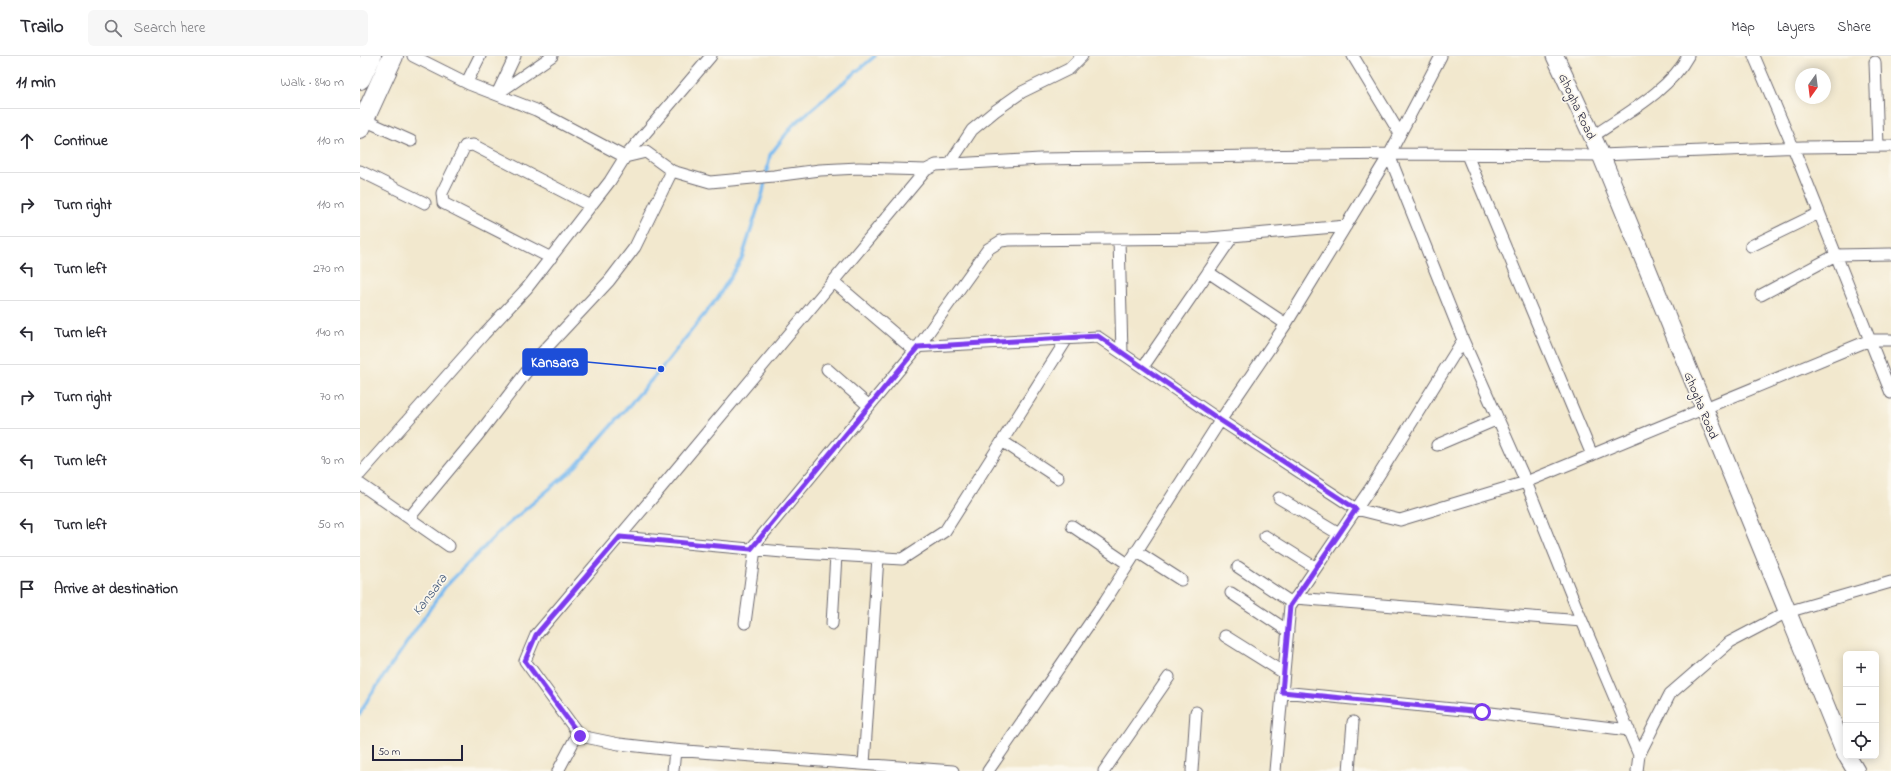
<!DOCTYPE html>
<html lang="en">
<head>
<meta charset="utf-8">
<style>
	body { margin:0; font-family:"Indie Flower",sans-serif; background:#f7f7f7; color:#2b2b33 }
	.controls { position:absolute; right:12px; bottom:12px; display:grid; overflow:hidden; border-radius:6px; box-shadow:0 2px 10px #0003 }
	.controls button { width:36px; height:36px; display:grid; place-items:center; padding:0; border:0; border-bottom:1px solid #e1e1e2; background:#fff; color:#2b2b33; font:20px sans-serif }
	.compass { position:absolute; left:1435px; top:12px; width:36px; height:36px; border-radius:50%; background:#fff; box-shadow:0 2px 10px #0003; rotate:194deg }
	.scale { position:absolute; left:12px; bottom:10px; width:91px; box-sizing:border-box; padding-left:4px; border:2px solid #22223b; border-top:0; font-size:11px; line-height:14px; white-space:nowrap; color:#22223b; -webkit-text-stroke:3px #fbf7ec; paint-order:stroke }
	.stop { position:absolute; width:12px; height:12px; margin:-9px; border:3px solid #7c3aed; border-radius:50%; background:#fff }
	.stop.end { background:#7c3aed; border-color:#fff; box-shadow:0 1px 4px #0008 }
	.list { margin:0; padding:0; list-style:none }
	h2 { display:flex; justify-content:space-between; align-items:center; height:52px; margin:0; padding:0 16px; font-size:17px }
	h2 small { font-size:13px; font-weight:400; color:#7c7c81 }
	.list li { display:grid; grid-template-columns:26px 1fr auto; gap:12px; align-items:center; box-sizing:border-box; height:64px; padding:0 16px; border-top:1px solid #e1e1e2 }
	.list b { display:block; font-size:15px; white-space:nowrap }
	.list em { font-size:13px; font-style:normal; color:#7c7c81 }
	.icon { flex:none; width:22px; height:22px; fill:none; stroke:currentColor; stroke-width:2; stroke-linecap:round; stroke-linejoin:round }
	.map { position:relative; flex:none; width:1531px; height:715px; overflow:hidden }
	header { display:flex; align-items:center; gap:24px; box-sizing:border-box; height:56px; padding:0 20px; background:#fff; border-bottom:1px solid #e1e1e2 }
	header strong { font-size:19px }
	nav { display:flex; gap:22px; margin-inline-start:auto; font-size:14px }
	.search { width:280px; height:36px; background:#f7f7f7; display:flex; align-items:center; gap:10px; box-sizing:border-box; padding:0 14px; border-radius:6px; color:#7c7c81; font-size:15px }
	main { display:flex }
	aside { flex:1; background:#fff }
	.map>svg:first-child { display:block }
</style>
</head>
<body>
<header>
<strong>Trailo</strong>
<div class="search"><svg class="icon" aria-label="search" viewBox="0 0 24 24"><circle cx="10" cy="10" r="6"/><path d="M15 15l6 6"/></svg>Search here</div>
<nav><a>Map</a><a>Layers</a><a>Share</a></nav>
</header>
<main>
<aside>
<h2>11 min<small>Walk · 840 m</small></h2>
<ul class="list">
<li><svg class="icon" aria-label="ahead" viewBox="0 0 24 24"><path d="M12 20V5M6 11l6-6 6 6"/></svg><div><b>Continue</b></div><em>110 m</em></li>
<li><svg class="icon" aria-label="right" viewBox="0 0 24 24"><path d="M7 20v-9h11M14 6l5 5-5 5"/></svg><div><b>Turn right</b></div><em>110 m</em></li>
<li><svg class="icon" aria-label="left" viewBox="0 0 24 24"><path d="M17 20v-9H6M10 6l-5 5 5 5"/></svg><div><b>Turn left</b></div><em>270 m</em></li>
<li><svg class="icon" aria-label="left" viewBox="0 0 24 24"><path d="M17 20v-9H6M10 6l-5 5 5 5"/></svg><div><b>Turn left</b></div><em>140 m</em></li>
<li><svg class="icon" aria-label="right" viewBox="0 0 24 24"><path d="M7 20v-9h11M14 6l5 5-5 5"/></svg><div><b>Turn right</b></div><em>70 m</em></li>
<li><svg class="icon" aria-label="left" viewBox="0 0 24 24"><path d="M17 20v-9H6M10 6l-5 5 5 5"/></svg><div><b>Turn left</b></div><em>90 m</em></li>
<li><svg class="icon" aria-label="left" viewBox="0 0 24 24"><path d="M17 20v-9H6M10 6l-5 5 5 5"/></svg><div><b>Turn left</b></div><em>50 m</em></li>
<li><svg class="icon" aria-label="arrive" viewBox="0 0 24 24"><path d="M6 21V4h12l-3 4 3 4H6"/></svg><div><b>Arrive at destination</b></div></li>
</ul>
</aside>
<div class="map">
<svg width="1531" height="715" viewBox="0 0 1531 715">
	<rect width="100%" height="100%" fill="#fbf7ec"/>
	<filter id="ink" filterUnits="userSpaceOnUse"><feTurbulence type="fractalNoise" baseFrequency=".025" numOctaves="2"/><feDisplacementMap in="SourceGraphic" scale="8" xChannelSelector="R" yChannelSelector="G"/><feConvolveMatrix kernelMatrix="1 2 1 2 8 2 1 2 1" color-interpolation-filters="sRGB"/></filter>
	<filter id="wash" filterUnits="userSpaceOnUse"><feTurbulence type="fractalNoise" baseFrequency=".012" numOctaves="4" result="noise"/><feDisplacementMap in="SourceGraphic" scale="16" xChannelSelector="R" yChannelSelector="G"/><feGaussianBlur stdDeviation="0.9" result="paint"/><feColorMatrix in="noise" values="0 0 0 0 0 0 0 0 0 0 0 0 0 0 0 0 0 1.4 0 .05"/><feComposite in="paint" operator="in"/></filter>
	<g filter="url(#wash)">
		<rect width="100%" height="100%" fill="#f2e8ce"/>
		<g fill="none" stroke-linecap="round" stroke-linejoin="round">
			<path stroke="#7bbbf0" stroke-width="3.5" d="M0,658L8,643L85,531L140,475L215,411L301,313L358,241L382,202L403,136L410,99L433,69L515,0"/>
		</g>
	</g>
	<g filter="url(#ink)">
		<g fill="none" stroke-linecap="round" stroke-linejoin="round">
			<defs>
				<path id="street" d="M155,0L137,38L192,0
					M993,0L1040,78
					M1394,0L1433,91L1531,337
					M1515,6L1518,90
					M107,26L120,0
					M4,64L51,85
					M1232,81C1265,58 1309,35 1328,0
					M1107,99L1232,399
					M265,101L286,96L312,115L350,126L414,120L460,114L499,112L566,114
					M265,101L351,0
					M589,109L612,74L635,55L662,36L709,13L722,0
					M0,115L65,147
					M759,183L762,297
					M1391,190L1459,157
					M191,202L83,147L82,137L105,90L113,89L231,150
					M848,216L926,268
					M474,226L550,291L738,281L860,364L996,453L1040,464L1166,426L1217,553L1279,699
					M1401,239L1476,199L1531,198
					M1103,284L1166,426L1510,284H1531
					M783,311L873,180
					M467,313L509,350
					M642,385L698,422
					M1077,389L1138,363
					M0,418L124,278L167,232L250,125L265,101L176,54L109,28L53,0
					M0,428L89,490
					M919,442L979,478
					M49,462L118,379L177,302L249,225L275,191L312,115
					M712,470L768,508
					M905,480L956,512
					M260,481L423,496L542,503L585,475L707,283
					M391,493L558,291L628,193L641,185L649,184L849,182L986,170
					M776,495L821,524
					M878,511L932,547
					M871,537L928,575
					M935,542L1222,565
					M385,567L395,493
					M472,568L476,499
					M865,580L924,617
					M922,636L1123,656L1269,674
					M504,708L518,501
					M198,715L218,677
					M313,715L315,694
					M593,715L313,694L259,688L220,680L165,605L176,579L299,434L566,114L576,109L680,103L1035,98L1241,99L1443,91L1531,90
					M628,715L745,545L858,368L926,268L1029,99L1081,0
					M744,715L809,621
					M832,715L836,656
					M915,715L930,550L1012,430L1103,284L1029,99
					M989,715L993,666
					M1277,715L1279,699L1310,638L1370,586L1427,556L1531,526"/>
				<path id="primary" d="M1195,0L1241,99L1486,699
					M1487,700L1496,715"/>
				<path id="highway" d="M0,23L11,0
					M0,72L33,0"/>
			</defs>
			<use href="#street" stroke="#6b676e" stroke-width="13"/>
			<use href="#primary" stroke="#6b676e" stroke-width="19"/>
			<use href="#highway" stroke="#6b676e" stroke-width="22"/>
			<use href="#street" stroke="#fff" stroke-width="11"/>
			<use href="#primary" stroke="#fff" stroke-width="17"/>
			<use href="#highway" stroke="#fff" stroke-width="20"/>
		</g>
	</g>
	<g fill="none" stroke-linecap="round" stroke-linejoin="round" filter="url(#ink)">
		<path stroke="#7c3aed" stroke-width="5" d="M220,680L165,605L176,579L260,481L391,493L558,291L738,280L860,364L996,453L930,550L922,636L1122,656"/>
	</g>
	<g text-anchor="middle" stroke-width="3.5" stroke-linejoin="round" paint-order="stroke">
		<g font-size="13" fill="#22223b" stroke="#fbf7ec">
			<text transform="translate(1218 50) rotate(65)" y="5">Ghogha Road</text>
			<text transform="translate(1342 349) rotate(68)" y="5">Ghogha Road</text>
		</g>
		<g font-size="14" font-style="italic" fill="#41587a" stroke="#fbf7ec">
			<text transform="translate(69 538) rotate(-53)" y="5">Kansara</text>
		</g>
	</g>
	<path fill="none" stroke="#1d4ed8" stroke-width="1.5" d="M301 313L227 306"/>
	<circle fill="#1d4ed8" stroke="#fbf7ec" stroke-width="1.5" cx="301" cy="313" r="4"/>
	<rect fill="#1d4ed8" stroke="#1d4ed8" stroke-width="1.5" x="163" y="293" width="64" height="26" rx="4"/>
	<g font-size="14" text-anchor="middle" font-weight="bold" fill="#fff">
		<text x="195" y="311">Kansara</text>
	</g>
</svg>
<div class="controls">
<button>+</button>
<button>−</button>
<button><svg class="icon" aria-label="locate" viewBox="0 0 24 24"><circle cx="12" cy="12" r="6"/><path d="M12 2v4M12 18v4M2 12h4M18 12h4"/></svg></button>
</div>
<svg class="compass" viewBox="-18 -18 36 36"><path d="M0-13l5 13h-10z" fill="#e53935"/><path d="M0 13l5-13h-10z" fill="#7c7c81"/></svg>
<div class="scale">50 m</div>
<div class="stop" style="left:1122px;top:656px"></div>
<div class="stop end" style="left:220px;top:680px"></div>
</div>
</main>
</body>
</html>
